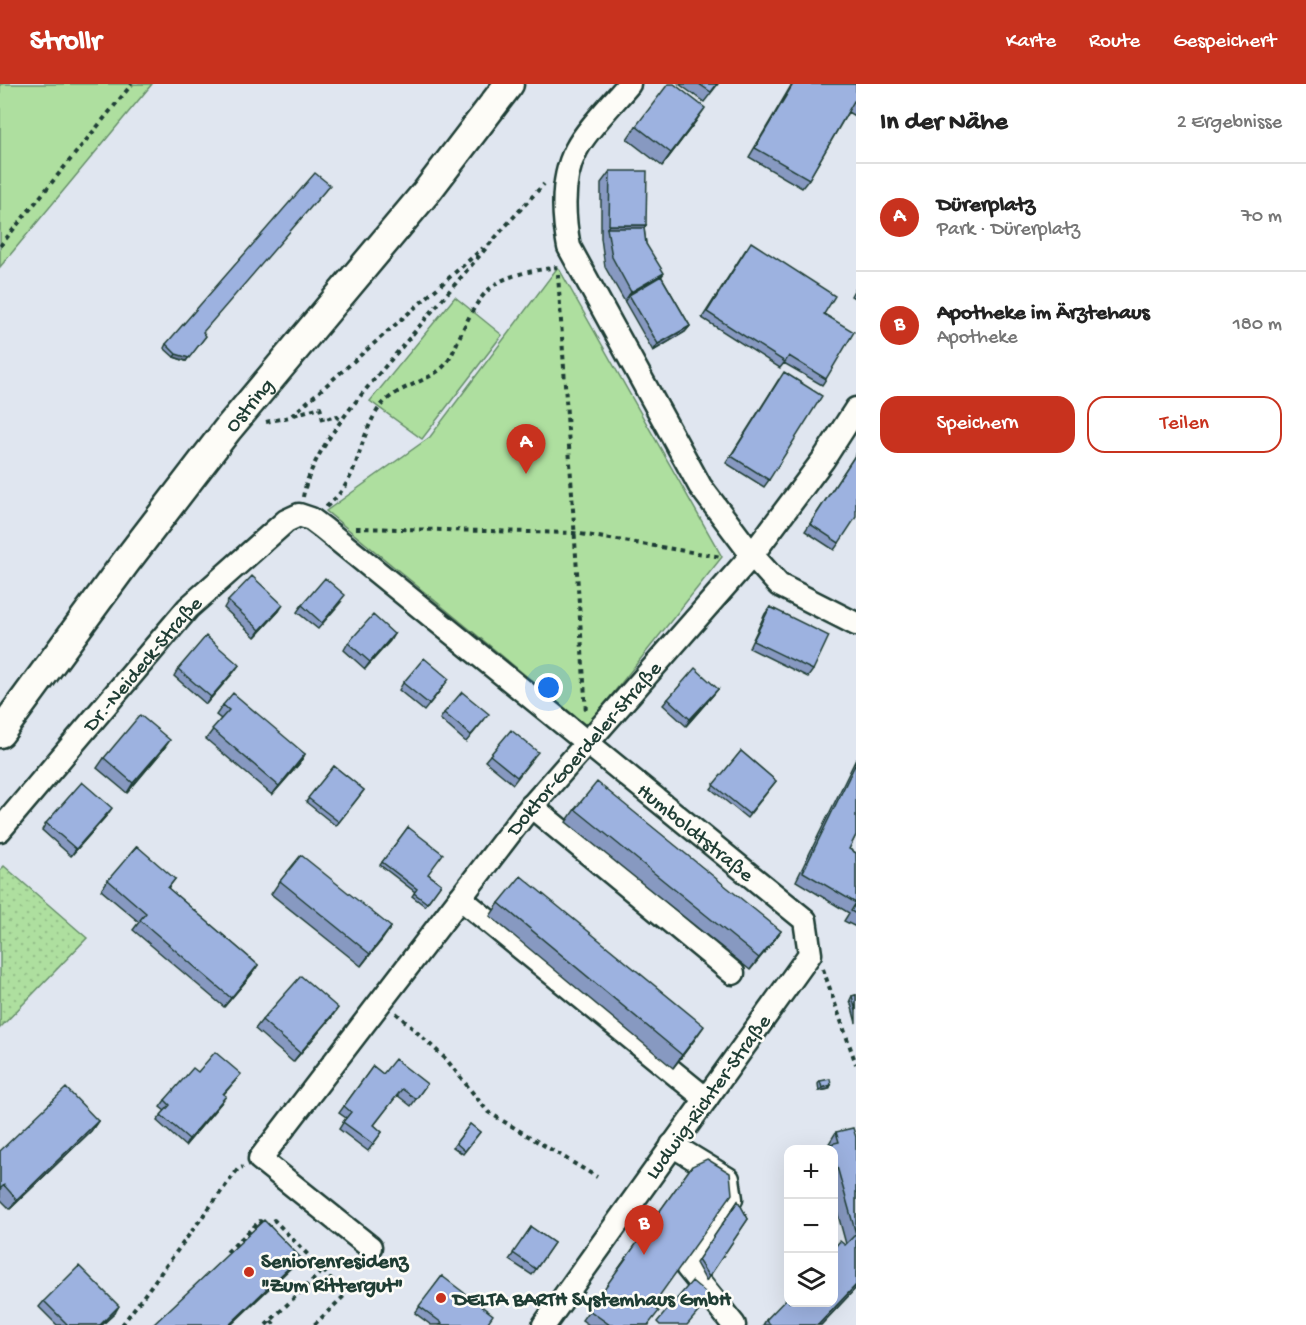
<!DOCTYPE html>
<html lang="de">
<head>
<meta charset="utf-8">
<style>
	body { margin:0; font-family:"Gochi Hand",sans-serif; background:#f2f2f2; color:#222 }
	.controls { position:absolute; right:18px; bottom:18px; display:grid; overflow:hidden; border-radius:12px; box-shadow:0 6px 24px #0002 }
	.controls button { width:54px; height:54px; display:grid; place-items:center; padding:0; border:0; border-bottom:2px solid #e0e0e0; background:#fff; color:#222; font:30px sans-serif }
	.you { position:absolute; left:549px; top:604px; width:21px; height:21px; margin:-15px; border:4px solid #fff; border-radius:50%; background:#1a73e8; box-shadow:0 0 0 9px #1a73e833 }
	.badge { display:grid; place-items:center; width:39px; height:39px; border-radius:50%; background:#c8321e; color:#fff; font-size:20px; font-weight:700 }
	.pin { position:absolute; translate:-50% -50px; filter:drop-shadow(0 2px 3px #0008) }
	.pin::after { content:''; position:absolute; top:32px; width:21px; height:18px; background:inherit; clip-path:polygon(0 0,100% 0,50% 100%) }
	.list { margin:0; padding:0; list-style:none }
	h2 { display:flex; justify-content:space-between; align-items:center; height:78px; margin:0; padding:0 24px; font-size:26px }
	h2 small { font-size:20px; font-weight:400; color:#767676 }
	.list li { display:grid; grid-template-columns:39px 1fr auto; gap:18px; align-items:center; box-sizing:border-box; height:108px; padding:0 24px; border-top:2px solid #e0e0e0 }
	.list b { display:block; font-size:22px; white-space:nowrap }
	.list p { margin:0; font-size:20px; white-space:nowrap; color:#767676 }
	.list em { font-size:20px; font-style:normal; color:#767676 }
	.actions { display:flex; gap:12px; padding:18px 24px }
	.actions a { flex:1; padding:14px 0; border:2px solid #c8321e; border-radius:18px; text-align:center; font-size:21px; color:#c8321e }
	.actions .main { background:#c8321e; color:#fff }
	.icon { flex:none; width:33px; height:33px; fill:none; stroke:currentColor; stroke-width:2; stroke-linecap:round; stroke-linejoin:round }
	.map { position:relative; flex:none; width:856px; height:1241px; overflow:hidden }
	header { display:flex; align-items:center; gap:36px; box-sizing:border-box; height:84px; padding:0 30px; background:#c8321e; color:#fff }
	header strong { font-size:28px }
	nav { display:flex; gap:33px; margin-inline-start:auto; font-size:21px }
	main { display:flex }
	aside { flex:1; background:#fff }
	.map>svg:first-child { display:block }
</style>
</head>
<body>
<header>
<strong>Strollr</strong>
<nav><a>Karte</a><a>Route</a><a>Gespeichert</a></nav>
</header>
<main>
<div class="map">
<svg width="856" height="1241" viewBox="0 0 856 1241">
	<defs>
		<pattern id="grass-dots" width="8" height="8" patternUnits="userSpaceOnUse" patternTransform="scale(1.5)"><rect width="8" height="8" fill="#aedf9f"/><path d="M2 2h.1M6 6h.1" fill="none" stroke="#95c08a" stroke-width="1.8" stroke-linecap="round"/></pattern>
	</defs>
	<rect width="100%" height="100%" fill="#e0e6f0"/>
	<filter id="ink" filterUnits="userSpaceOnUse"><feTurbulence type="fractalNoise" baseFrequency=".0167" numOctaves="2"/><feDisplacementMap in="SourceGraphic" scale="12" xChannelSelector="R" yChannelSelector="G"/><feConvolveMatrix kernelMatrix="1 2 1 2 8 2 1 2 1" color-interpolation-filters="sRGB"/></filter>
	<g filter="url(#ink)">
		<path fill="url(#grass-dots)" stroke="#668e6a" stroke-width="1.5" d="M4,782L87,854L0,944V786Z"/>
		<path fill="#aedf9f" stroke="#668e6a" stroke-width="1.5" d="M0,0H152L0,183Z
			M558,183L722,473L587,642L326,427L430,353Z
			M455,213L502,251L422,355L370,317Z"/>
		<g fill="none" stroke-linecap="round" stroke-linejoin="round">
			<defs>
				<g id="minor">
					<path d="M629,0C614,18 586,46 576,66C561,95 563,132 569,163L700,402L752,471L779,501L856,540"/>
					<path d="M531,722L733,889"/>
					<path id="s1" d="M0,746L188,524L286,437L299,431L311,435L323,444L805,836L810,870L544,1241"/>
					<path d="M460,814L706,1015"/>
					<path d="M672,1061L728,1095L731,1115L687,1183L734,1241"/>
					<path id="s2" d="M370,1163L260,1075L523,732L752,471L823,376L856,325"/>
				</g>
				<g id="major">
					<path id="s3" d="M0,649L125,479L227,346L428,106L509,0"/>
				</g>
			</defs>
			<use href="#minor" stroke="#1f3d34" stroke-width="27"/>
			<use href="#major" stroke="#1f3d34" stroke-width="33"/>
			<path stroke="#1f3d34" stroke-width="4" stroke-dasharray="4.5 4.5" stroke-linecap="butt" d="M0,162L132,0
				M558,190L586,629
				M294,331L320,323L323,336L336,332L340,336
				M266,338L290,333L483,164
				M303,413C312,361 372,299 406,258C451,205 496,151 544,100
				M326,423C362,393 355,362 377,327C392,303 422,301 442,284C451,276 455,263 460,252C485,196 499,192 557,183
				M356,444L574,449L722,473
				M823,885L856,980
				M396,929L446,975L488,1028L597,1093
				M227,1168L260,1137L267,1143L274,1136L346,1210L314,1241
				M271,1237L275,1241
				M122,1241L238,1085L243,1083
				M266,1241L323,1186"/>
			<use href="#minor" stroke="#fdfcf7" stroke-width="22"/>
			<use href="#major" stroke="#fdfcf7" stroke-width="28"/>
		</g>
		<path fill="#8799c1" stroke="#1f3d34" stroke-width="1.5" d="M679,0H718L704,18Z
			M792,0H856V33L848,28L809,95L802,104L749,73Z
			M696,37L662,82L627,55L636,42Z
			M610,87L646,141L644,144L646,160L661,192L690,242L685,248L653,267L605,183L601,154V99Z
			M746,165L824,230L826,295L822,301L784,279L780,284L702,234Z
			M856,203V215L851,212Z
			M203,249L186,277L174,273L164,264L166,260Z
			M779,295L769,396L764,403L726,379Z
			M856,370L839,459L834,466L805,447Z
			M228,517L279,527L255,553L224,524Z
			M341,518L318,545L297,528L302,521Z
			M770,523L813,586L808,593L749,564L765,530Z
			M394,550L365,585L344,566L348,559Z
			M239,581L206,620L174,592L178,585Z
			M403,599L444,602L424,627L399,606Z
			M718,605L713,611L686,642L663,621L668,615Z
			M223,621L305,670L299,680L272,711L206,655L221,635L216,631Z
			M444,629L484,636L466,658L440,635Z
			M163,666L127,709L97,684L104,674Z
			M741,667L776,697L747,734L711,705Z
			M490,671L533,674L513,700L485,677Z
			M856,675V751L849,765L856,769V843L844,837L849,829L796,797Z
			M334,682L364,706L336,742L306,718Z
			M575,725L781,847L750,886L566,738Z
			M107,731L71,772L42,746L46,739Z
			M408,743L428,790L441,800L425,822L412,812L415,808L380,781Z
			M175,795L168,804L258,881L251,891L224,923L133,846L139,838L101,806L108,796Z
			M280,797L391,843L361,882L271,810Z
			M499,819L695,955L673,984L490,832Z
			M856,911V939L850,916L852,912Z
			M331,934L293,978L255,945L262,936Z
			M373,982L383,990L427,1000L411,1022L397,1011L374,1041L382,1048L368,1067L339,1045L346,1034L339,1029Z
			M198,988L236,996L224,1010L221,1019L185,1062L157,1037L165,1027L160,1023L165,1016Z
			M820,997L831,1001L829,1005L819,1007L818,1000Z
			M98,1037L91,1047L10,1125L0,1115V1067Z
			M470,1040L480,1048L463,1070L453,1063Z
			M836,1048L856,1053V1204L821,1241H763L766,1236L846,1160L834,1116V1065H827L828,1063V1061Z
			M692,1082L652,1222L649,1241H589L582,1236Z
			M738,1117L748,1135L706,1197L696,1179Z
			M531,1143L554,1159L532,1191L509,1176Z
			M442,1192L486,1241H431L415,1229Z
			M44,1217L115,1229L102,1241H57L39,1223Z"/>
		<path fill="#6e7d9d" stroke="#1f3d34" stroke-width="1.5" d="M705,24L696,37L662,82L671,69Z
			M609,141H646L638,154L607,144Z
			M664,189L657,199L629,211L624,218L631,208Z
			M690,242L685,248L653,267L658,260Z
			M206,252L186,277L174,273L176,270Z
			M283,521L279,527L255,553L260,546Z
			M394,550L390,557L365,585L370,578Z
			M239,581L234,588L206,620L211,613Z
			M718,605L713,611L686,642L690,635Z
			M170,656L163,666L127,709L133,699Z
			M305,670L299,680L272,711L279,702Z
			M112,724L107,731L71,772L76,765Z
			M391,843L382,856L361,882L370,870Z
			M781,847L772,859L750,886L759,874Z
			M258,881L251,891L224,923L231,914Z
			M338,924L331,934L293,978L300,969Z
			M704,942L695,955L673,984L682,971Z
			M831,1001L829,1005L819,1007L822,1004Z
			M226,1012L221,1019L185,1062L189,1055Z
			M98,1037L91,1047L10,1125L17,1116Z
			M300,1173L295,1180L231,1241H229Z
			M856,1201V1204L821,1241H818Z
			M119,1222L115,1229L102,1241H100Z"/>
		<path fill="#9db2e0" stroke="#1f3d34" stroke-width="1.5" d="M668,0H674L705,24L671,69L636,42Z
			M699,0H717L711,8Z
			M793,0H856V19L854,17L809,95L755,64Z
			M610,87H647L646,141H609Z
			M315,89L330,101L203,248L206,252L189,274L176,270L166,260Z
			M607,144H644L646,160L664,189L631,208L612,173Z
			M751,158L835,212L824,230L854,248L826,295L789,272L785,278L707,228Z
			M661,192L690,242L658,260L629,211Z
			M784,288L822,312L769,396L731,372Z
			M856,370V433L839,459L810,440Z
			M252,492L283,521L260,546L228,517Z
			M325,494L345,511L322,539L302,521Z
			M770,523L829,552L813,586L753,557Z
			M373,531L394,550L370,578L348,559Z
			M206,552L239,581L211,613L178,585Z
			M424,574L449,595L429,620L403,599Z
			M695,584L718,605L690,635L668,615Z
			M462,608L489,630L471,651L444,629Z
			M233,609L305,670L279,702L212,645L229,626L223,621Z
			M140,631L170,656L133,699L104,674Z
			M511,646L538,668L517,693L490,671Z
			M741,667L776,697L749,730L713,701Z
			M856,679V751L849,765L856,769V830L851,827L856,819L803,788Z
			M334,682L364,706L339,738L308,714Z
			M82,698L112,724L76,765L46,739Z
			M597,698L781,847L759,874L575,725Z
			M408,743L443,770L428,790L441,800L427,819L414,809L417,805L382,778Z
			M137,762L175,795L168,804L258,881L231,914L140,836L146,829L108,796Z
			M301,771L391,843L370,870L280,797Z
			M521,792L704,942L682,971L499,819Z
			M301,892L338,924L300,969L262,936Z
			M856,911V927L852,912Z
			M215,968L241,990L223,1010L226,1012L189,1055L161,1031L170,1021L165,1016L193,984L198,988Z
			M395,975L427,1000L416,1015L402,1005L374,1041L382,1048L373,1060L343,1038L351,1028L344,1022L373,982L383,990Z
			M830,995L831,1001L822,1004L820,997Z
			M66,1004L98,1037L17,1116L4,1101L0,1105V1067Z
			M470,1040L480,1048L465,1067L456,1059Z
			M853,1044L856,1053V1201L818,1241H771L766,1236L789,1212V1218H834V1164L840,1157L845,1161L856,1150L834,1072V1065H832L830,1060L839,1058L836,1048Z
			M707,1075L730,1089L732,1110L652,1222L659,1227L648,1241H610L589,1226L692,1082Z
			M738,1117L748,1135L709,1193L698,1176Z
			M264,1136L300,1173L229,1241H153Z
			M531,1143L554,1159L536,1185L513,1169Z
			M79,1182L119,1222L100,1241H68L44,1217Z
			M442,1192L493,1231L486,1241H440L442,1239L419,1222Z
			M692,1197L711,1213L687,1241H660L657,1238Z"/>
	</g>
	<g fill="#c8321e" stroke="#fdfcf7" stroke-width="2">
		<circle cx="249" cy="1188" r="6"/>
		<circle cx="441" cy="1214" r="6"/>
	</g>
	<g text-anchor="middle" stroke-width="5" stroke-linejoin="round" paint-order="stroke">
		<g font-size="21" fill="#1f3d34" stroke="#fdfcf7">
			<text dy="7" stroke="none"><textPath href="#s3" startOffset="412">Ostring</textPath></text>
			<text dy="7" stroke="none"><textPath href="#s1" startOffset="219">Dr.-Neideck-Straße</textPath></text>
			<text dy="7" stroke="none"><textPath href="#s2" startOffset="664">Doktor-Goerdeler-Straße</textPath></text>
			<text dy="7" stroke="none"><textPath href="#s1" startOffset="945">Humboldtstraße</textPath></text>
			<text transform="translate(707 1012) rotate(-54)" y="7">Ludwig-Richter-Straße</text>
		</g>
		<g font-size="21" font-weight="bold" fill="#1f3d34" stroke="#fdfcf7" text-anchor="start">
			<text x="261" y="1183">Seniorenresidenz<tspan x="261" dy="24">"Zum Rittergut"</tspan></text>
			<text x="453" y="1221">DELTA BARTH Systemhaus GmbH</text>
		</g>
	</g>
</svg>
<div class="controls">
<button>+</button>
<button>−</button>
<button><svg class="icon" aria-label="layers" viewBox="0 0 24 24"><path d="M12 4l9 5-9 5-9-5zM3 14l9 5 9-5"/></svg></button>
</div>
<div class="you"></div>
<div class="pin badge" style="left:526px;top:390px">A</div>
<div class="pin badge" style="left:644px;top:1171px">B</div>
</div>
<aside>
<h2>In der Nähe<small>2 Ergebnisse</small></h2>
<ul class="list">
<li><span class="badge">A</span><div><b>Dürerplatz</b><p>Park · Dürerplatz</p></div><em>70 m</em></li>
<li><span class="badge">B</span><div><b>Apotheke im Ärztehaus</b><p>Apotheke</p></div><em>180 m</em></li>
</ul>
<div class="actions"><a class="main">Speichern</a><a>Teilen</a></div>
</aside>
</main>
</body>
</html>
